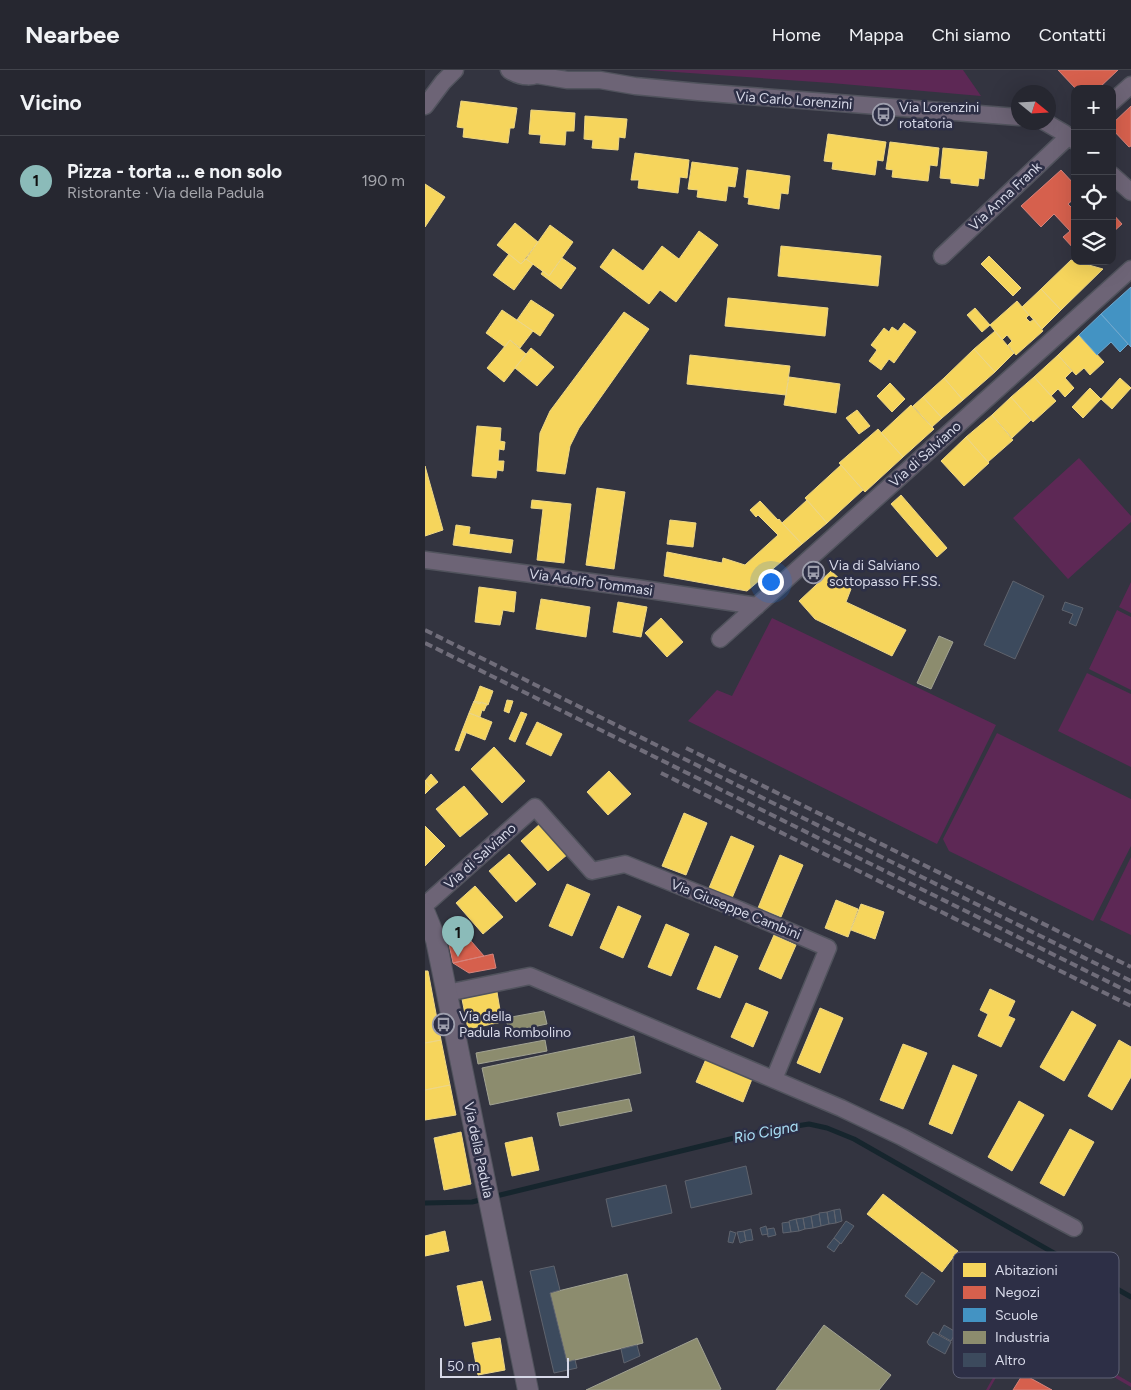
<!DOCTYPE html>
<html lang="it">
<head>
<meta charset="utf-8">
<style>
	body { margin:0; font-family:Figtree,sans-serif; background:#2e2f38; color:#f1f3f6 }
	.controls { position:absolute; right:15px; top:15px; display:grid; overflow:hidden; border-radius:10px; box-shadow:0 5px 20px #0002 }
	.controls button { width:45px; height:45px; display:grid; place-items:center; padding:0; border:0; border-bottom:1px solid #42444c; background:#262730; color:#f1f3f6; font:25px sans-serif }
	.compass { position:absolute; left:586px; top:15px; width:45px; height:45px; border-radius:50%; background:#262730; box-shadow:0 5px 20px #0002; rotate:108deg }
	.scale { position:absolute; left:15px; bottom:12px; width:129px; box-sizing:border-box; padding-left:5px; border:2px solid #d7d9e8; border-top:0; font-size:14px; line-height:18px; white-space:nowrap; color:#d7d9e8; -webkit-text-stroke:4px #2d2f46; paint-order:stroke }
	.you { position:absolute; left:345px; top:511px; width:18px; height:18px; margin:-12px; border:4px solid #fff; border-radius:50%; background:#1a73e8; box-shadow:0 0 0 8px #1a73e833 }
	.badge { display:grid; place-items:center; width:32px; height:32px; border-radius:50%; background:#8bbbb9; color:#111; font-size:16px; font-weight:700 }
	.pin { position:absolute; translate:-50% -41px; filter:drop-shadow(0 1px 2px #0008) }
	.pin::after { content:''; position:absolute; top:26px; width:18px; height:15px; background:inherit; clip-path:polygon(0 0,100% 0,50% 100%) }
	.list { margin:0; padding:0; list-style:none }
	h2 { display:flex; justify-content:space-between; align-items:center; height:65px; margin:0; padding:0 20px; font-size:21px }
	h2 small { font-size:16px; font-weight:400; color:#a4a5ab }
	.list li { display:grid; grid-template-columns:32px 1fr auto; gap:15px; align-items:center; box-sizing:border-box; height:90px; padding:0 20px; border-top:1px solid #42444c }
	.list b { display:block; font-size:19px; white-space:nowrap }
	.list p { margin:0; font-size:16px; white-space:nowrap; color:#a4a5ab }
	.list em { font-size:16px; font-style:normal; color:#a4a5ab }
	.icon { flex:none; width:28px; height:28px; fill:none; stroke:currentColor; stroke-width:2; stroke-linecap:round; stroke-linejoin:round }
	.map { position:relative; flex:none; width:706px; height:1320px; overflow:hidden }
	header { display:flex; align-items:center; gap:30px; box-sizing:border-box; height:70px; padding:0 25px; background:#262730; border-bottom:1px solid #42444c }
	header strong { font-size:24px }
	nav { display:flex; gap:28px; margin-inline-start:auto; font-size:18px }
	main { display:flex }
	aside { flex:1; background:#262730 }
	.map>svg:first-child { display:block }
</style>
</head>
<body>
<header>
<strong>Nearbee</strong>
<nav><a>Home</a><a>Mappa</a><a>Chi siamo</a><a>Contatti</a></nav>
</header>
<main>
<aside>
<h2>Vicino<small></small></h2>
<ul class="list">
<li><span class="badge">1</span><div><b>Pizza - torta … e non solo</b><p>Ristorante · Via della Padula</p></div><em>190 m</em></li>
</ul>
</aside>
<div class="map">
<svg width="706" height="1320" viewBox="0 0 706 1320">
	<rect width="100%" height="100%" fill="#333440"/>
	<path fill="#5d2855" d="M222,0H538L556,26L406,13Z
		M654,388L706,446V452L643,509L588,448Z
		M706,512V543L694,537Z
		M692,540L706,547V620L664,599Z
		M347,548L571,655L512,774L263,651L292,620L307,626Z
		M662,603L706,624V697L633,661Z
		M572,663L706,729V776L668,851L524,781L518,769Z
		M706,787V865L675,850Z
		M595,1240L598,1242L594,1248L706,1313V1317L592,1251L586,1261L584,1259Z
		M568,1285L585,1294L584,1296L579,1293L564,1320H561L577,1292L568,1287Z"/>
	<path fill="#f6d55c" stroke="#edd686" d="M36,31L92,38L89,58H85L83,73L38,67L39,58L32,57Z
		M106,40L150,43L149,61H141L140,75L115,73L116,65L104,64Z
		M160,46L202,49L200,68L194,67L193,80L167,78L168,70L159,69Z
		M403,64L461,72L458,91L452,90L450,105L407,99L408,92L399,91Z
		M465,72L514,78L512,96L505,95L503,111L467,107L468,100L461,99Z
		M518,78L562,82L559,109L554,108L553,116L526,113V109L515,108Z
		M210,83L264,90L262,108L255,107L253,123L213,118L214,110H206Z
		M267,92L313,98L310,117L303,116L301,131L272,127L273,120L263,119Z
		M322,100L365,106L363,124L356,123L354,139L323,134L324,128L319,127Z
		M0,114L20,127L0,157Z
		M90,153L113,172L96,194L72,175Z
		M125,155L148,172L124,206L101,189Z
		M274,161L293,175L251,232L235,220L224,234L175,197L188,179L218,201L237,176L254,189Z
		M356,176L456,186L453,216L353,206Z
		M84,184L96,194L101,189L108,194L89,220L68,205Z
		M564,186L596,218L588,226L556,194Z
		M137,188L151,198L136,219L116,204L118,201L124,206Z
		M646,190L678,199L636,240L616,219Z
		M616,219L636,240L617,259L597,237Z
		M303,228L403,238L400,266L300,256Z
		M106,230L129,245L115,266L92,250Z
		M592,231L604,245L601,248L605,252L609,249L618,261L591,285L583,275L587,271L582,265L577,270L565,255Z
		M550,238L565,255L557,262L542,245Z
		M77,240L108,261L95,278L85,270L80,277L61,263Z
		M199,242L224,259L154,358L145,376L140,404L112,401L115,363L125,341Z
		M479,253L491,262L469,293L464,289L456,300L444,291L452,280L446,275L459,258L464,262L467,257L473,261Z
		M570,261L589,283L570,302L549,279Z
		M654,265L679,292L665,305L659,298L651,305L633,285Z
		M85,270L101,284L79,312L62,298Z
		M106,278L129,297L112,316L90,298Z
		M549,279L570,302L538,330L519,308Z
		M265,285L365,296L361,325L262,314Z
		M633,285L647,301L640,308L649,318L640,327L633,319L626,326L609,307Z
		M364,307L415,314L411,343L359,335Z
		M609,307L631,331L608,352L586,327Z
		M519,308L538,330L517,348L498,327Z
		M695,308L706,318L687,339L676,329Z
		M465,313L480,329L467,342L452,326Z
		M665,318L676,329L658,348L647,337Z
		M498,327L517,348L507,357L488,336Z
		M586,327L606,350L587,368L567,345Z
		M486,335L509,359L478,387L456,363Z
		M432,340L445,356L434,364L421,348Z
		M567,345L588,370L563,392L541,367Z
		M52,356L76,358L75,371L80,372L79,380L74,379L73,391H79L78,401L72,400L71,408L47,406Z
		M453,359L478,387L440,422L414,393Z
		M541,367L564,393L539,416L516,391Z
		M416,395L438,420L402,453L380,428Z
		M0,396L18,460L0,466Z
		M172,418L200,422L189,499L161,495Z
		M476,425L522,478L512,487L466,434Z
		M107,430L146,434L139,493L112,490L118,439L106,438Z
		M382,430L402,453L377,474L357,453Z
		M335,431L353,450L354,449L357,453L377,474L322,521L239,506L242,482L297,493L298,488L320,495L353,465L333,445L331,447L325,440Z
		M245,450L271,453L268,477L242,474Z
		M31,455L45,457L44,464L88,470L86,483L28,475Z
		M406,501L426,519L421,532L481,560L467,586L390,549L374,531Z
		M54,517L91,522L89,542L78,540L75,555L50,552Z
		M116,529L165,537L161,567L111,559Z
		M193,532L222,537L216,567L188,562Z
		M236,548L258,572L242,587L220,563Z
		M55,616L68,621L63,635L56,632L55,634L49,632Z
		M82,630L88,631L84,643L79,641Z
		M49,631L62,634L59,641L57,640L55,647L44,643Z
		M96,642L102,644L90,672L84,669Z
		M44,643L67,652L60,670L37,661Z
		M112,652L137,664L126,686L101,674Z
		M37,661L41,663L34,681L30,680Z
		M69,677L100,711L77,733L46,699Z
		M184,701L206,724L183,745L162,722Z
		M6,704L13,712L6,718L0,711Z
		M0,711L6,718L0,724Z
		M39,716L63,744L35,767L11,739Z
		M259,743L282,753L261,805L237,796Z
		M116,753L143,784L123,801L96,771Z
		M0,756L20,776L0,796Z
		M306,766L329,776L307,828L284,818Z
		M84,784L111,814L91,832L64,801Z
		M355,785L378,795L356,847L333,838Z
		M142,814L165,824L147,866L124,856Z
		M50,816L78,847L58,864L31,833Z
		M411,830L433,839L423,867L400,858Z
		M436,834L459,842L450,869L426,860Z
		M193,836L216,846L198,888L175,878Z
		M241,854L264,864L246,906L223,897Z
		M349,865L371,875L356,909L334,899Z
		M290,876L313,886L295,928L272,919Z
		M0,901H3L16,970L0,973Z
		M565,919L590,931L583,946L590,949L576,977L553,966L563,944L555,940Z
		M72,922L77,952L43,959L37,929Z
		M321,933L343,942L328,977L306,967Z
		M395,938L418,948L395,1003L372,993Z
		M647,941L671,955L639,1011L615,997Z
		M16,970L25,1015L0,1020V973Z
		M694,970L706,977V1007L687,1040L663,1026Z
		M478,974L502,983L478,1039L455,1030Z
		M281,989L327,1009L318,1032L271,1012Z
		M528,995L552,1005L527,1064L504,1054Z
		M25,1015L31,1045L0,1050V1020Z
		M594,1031L619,1045L587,1101L563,1087Z
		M645,1059L669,1072L639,1126L615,1113Z
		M36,1062L46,1114L19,1120L9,1068Z
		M107,1067L114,1100L87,1106L80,1073Z
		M458,1124L533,1181L517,1202L442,1144Z
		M20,1161L24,1181L0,1186V1166Z
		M57,1211L66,1250L40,1256L32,1216Z
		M75,1268L80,1300L53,1305L47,1273Z"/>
	<path fill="#d6604d" stroke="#d6847c" d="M633,0H693L673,19H651Z
		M706,36V76L704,77L687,59V54Z
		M636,100L650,115V128L643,134L650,141V180L638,167L645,161L629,144L616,157L596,136Z
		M687,143L697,154L687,163Z
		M40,864L59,886L28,893L22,865Z
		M68,884L71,898L44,903L28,893Z
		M598,1304L627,1320H588Z"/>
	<path fill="#4393c3" stroke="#6fa8ce" d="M706,217V277L676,244Z
		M676,244L703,274L695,282L686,272L672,285L654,265Z"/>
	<path fill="#8c8c6e" stroke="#a2a393" d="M514,566L528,572L506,619L492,613Z
		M119,941L122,954L84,962L81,948Z
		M209,966L216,1003L65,1035L57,998Z
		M120,970L122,981L53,994L51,983Z
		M204,1029L207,1041L135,1056L132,1043Z
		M202,1204L218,1273L142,1292L125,1223Z
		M399,1255L466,1305L454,1320H351Z
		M272,1268L296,1319L294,1320H161Z"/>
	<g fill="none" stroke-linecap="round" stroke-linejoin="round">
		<path stroke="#16252d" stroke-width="5" d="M67,1127L334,1062L384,1054L402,1058L429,1069L706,1227
			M0,1133L47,1132L59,1129"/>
	</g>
	<path fill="#3c4a5d" stroke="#5f636d" d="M588,511L619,526L590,589L559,575Z
		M640,532L658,538L651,556L644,553L648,544L637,540Z
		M321,1096L327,1124L266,1138L260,1111Z
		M241,1115L247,1143L187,1157L181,1129Z
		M415,1139L417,1151L411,1153L409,1140Z
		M409,1140L411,1153L404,1154L402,1142Z
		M402,1142L404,1154L396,1156L394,1143Z
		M394,1144L396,1156L388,1158L386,1146Z
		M386,1146L388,1158L380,1159L378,1148Z
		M378,1148L380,1159L374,1161L371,1149Z
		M371,1149L374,1161L366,1162L364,1151Z
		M421,1151L429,1156L416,1174L409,1168Z
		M364,1152L366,1162L358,1163L357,1153Z
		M341,1156L343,1164L337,1165L335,1158Z
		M349,1158L351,1165L343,1167L342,1159Z
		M326,1159L328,1170L321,1171L319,1161Z
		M305,1161L311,1163L308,1173L303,1172Z
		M319,1161L321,1171L315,1173L312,1162Z
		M409,1168L415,1173L409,1182L402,1177Z
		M129,1196L135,1220L125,1223L142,1292L150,1290L152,1298L129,1303L105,1201Z
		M497,1202L510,1211L492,1235L480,1226Z
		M519,1255L531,1262L526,1271L514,1264Z
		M508,1262L526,1272L520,1284L504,1275L502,1272Z
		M212,1275L215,1286L199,1293L196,1279Z"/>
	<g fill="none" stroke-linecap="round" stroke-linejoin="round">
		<defs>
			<path id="minor" d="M84,0C96,8 109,9 121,0
				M112,5L142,10H175L210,16L273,22L594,47
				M687,32L706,15
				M0,36L18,12L30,0
				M620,52L639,63L650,71
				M687,105L706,122
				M517,186L644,66
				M0,490L211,518L332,536
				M295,569L706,199
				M0,835L110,737L167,801L200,794L315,840L403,878L349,1009
				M22,923L105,906L416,1038L477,1067L649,1158"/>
			<path id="tertiary" d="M0,843L11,870C42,1020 71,1170 103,1320"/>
		</defs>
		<use href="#minor" stroke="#51535d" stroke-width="19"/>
		<use href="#tertiary" stroke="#51535d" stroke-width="22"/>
		<use href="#minor" stroke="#6d6476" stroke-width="16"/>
		<use href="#tertiary" stroke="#6d6476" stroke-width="20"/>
		<path stroke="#706d7a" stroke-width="4" stroke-dasharray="8 4" stroke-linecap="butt" d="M0,560L706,911
			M0,573L706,923
			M261,678L706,897
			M236,703L706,936"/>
	</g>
	<defs>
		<symbol id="bus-ring" viewBox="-11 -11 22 22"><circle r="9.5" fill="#2d2f46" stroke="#9e9fad" stroke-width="1.5"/><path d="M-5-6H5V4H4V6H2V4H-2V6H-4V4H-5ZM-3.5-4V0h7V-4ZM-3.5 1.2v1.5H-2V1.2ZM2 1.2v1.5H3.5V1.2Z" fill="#9e9fad"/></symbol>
	</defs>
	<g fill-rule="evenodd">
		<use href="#bus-ring" x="446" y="32" width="25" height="25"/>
		<use href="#bus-ring" x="376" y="490" width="25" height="25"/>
		<use href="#bus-ring" x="6" y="942" width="25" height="25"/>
	</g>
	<g text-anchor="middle" stroke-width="5" stroke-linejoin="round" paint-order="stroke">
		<g font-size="14" fill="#d7d9e8" stroke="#2d2f46">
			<text transform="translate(369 30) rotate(4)" y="5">Via Carlo Lorenzini</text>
			<text transform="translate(580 126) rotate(-43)" y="5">Via Anna Frank</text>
			<text transform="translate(500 384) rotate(-42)" y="5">Via di Salviano</text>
			<text transform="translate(166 512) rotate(8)" y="5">Via Adolfo Tommasi</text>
			<text transform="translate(55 786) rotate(-42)" y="5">Via di Salviano</text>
			<text transform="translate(311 839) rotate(22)" y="5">Via Giuseppe Cambini</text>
			<text transform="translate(54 1080) rotate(78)" y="5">Via della Padula</text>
		</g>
		<g font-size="14" fill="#d7d9e8" stroke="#2d2f46" text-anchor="start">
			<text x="474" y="42">Via Lorenzini<tspan x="474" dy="16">rotatoria</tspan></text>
			<text x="404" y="500">Via di Salviano<tspan x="404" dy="16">sottopasso FF.SS.</tspan></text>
			<text x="34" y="951">Via della<tspan x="34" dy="16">Padula Rombolino</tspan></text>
		</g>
		<g font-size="15" font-style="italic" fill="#aae0f7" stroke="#2d2f46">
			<text transform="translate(341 1062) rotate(-11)" y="5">Rio Cigna</text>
		</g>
	</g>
	<rect x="528" y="1182" width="166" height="126" rx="8" fill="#2d2f46" stroke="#606277" stroke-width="1"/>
	<rect x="538" y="1193" width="23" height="14" fill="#f6d55c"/>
	<rect x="538" y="1216" width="23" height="13" fill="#d6604d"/>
	<rect x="538" y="1238" width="23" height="14" fill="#4393c3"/>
	<rect x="538" y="1261" width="23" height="13" fill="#8c8c6e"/>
	<rect x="538" y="1283" width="23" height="14" fill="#3c4a5d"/>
	<g font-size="14" fill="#d7d9e8">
		<text x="570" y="1205">Abitazioni</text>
		<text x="570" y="1227">Negozi</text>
		<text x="570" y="1250">Scuole</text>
		<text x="570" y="1272">Industria</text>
		<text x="570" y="1295">Altro</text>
	</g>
</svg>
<div class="controls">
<button>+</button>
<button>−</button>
<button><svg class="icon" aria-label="locate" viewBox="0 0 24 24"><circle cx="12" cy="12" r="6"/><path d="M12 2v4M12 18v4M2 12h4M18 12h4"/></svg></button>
<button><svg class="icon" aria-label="layers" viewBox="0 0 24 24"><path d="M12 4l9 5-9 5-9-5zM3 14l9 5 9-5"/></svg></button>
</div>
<svg class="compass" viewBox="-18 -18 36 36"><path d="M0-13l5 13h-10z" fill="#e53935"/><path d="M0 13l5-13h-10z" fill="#a4a5ab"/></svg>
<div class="scale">50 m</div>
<div class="you"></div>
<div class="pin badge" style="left:33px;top:887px">1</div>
</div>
</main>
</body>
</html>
